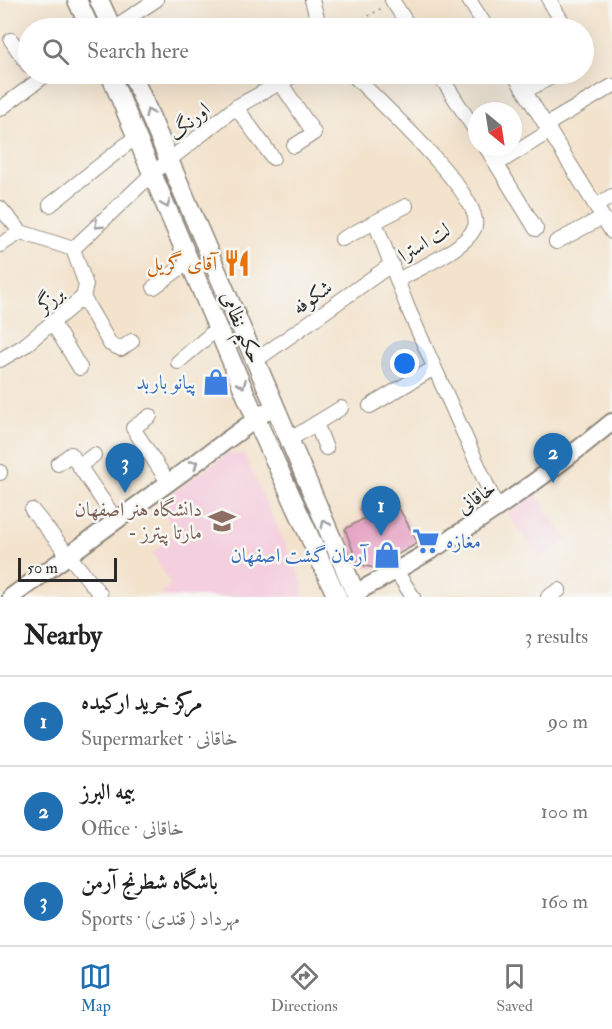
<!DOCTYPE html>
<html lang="en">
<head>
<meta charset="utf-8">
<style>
	body { margin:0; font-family:"IM FELL Double Pica",Amiri,serif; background:#f2f2f2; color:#222 }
	.compass { position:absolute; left:468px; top:102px; width:54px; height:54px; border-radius:50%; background:#fff; box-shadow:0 6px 24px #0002; rotate:150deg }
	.scale { position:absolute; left:18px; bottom:15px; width:99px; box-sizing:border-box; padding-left:6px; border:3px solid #2b2b2b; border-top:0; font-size:16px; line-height:21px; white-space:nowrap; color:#2b2b2b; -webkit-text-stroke:4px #f6f6f2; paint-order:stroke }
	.you { position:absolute; left:405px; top:364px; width:21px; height:21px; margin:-15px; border:4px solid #fff; border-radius:50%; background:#1a73e8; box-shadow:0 0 0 9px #1a73e833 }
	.badge { display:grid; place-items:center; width:39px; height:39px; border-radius:50%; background:#1f6fb2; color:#fff; font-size:20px; font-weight:700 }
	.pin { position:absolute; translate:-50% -50px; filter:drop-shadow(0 2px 3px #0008) }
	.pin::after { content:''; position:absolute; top:32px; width:21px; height:18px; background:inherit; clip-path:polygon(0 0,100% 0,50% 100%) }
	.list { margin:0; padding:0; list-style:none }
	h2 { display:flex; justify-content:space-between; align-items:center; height:78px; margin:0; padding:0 24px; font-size:26px }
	h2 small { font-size:20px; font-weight:400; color:#767676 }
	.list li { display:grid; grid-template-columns:39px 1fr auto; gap:18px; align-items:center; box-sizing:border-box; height:90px; padding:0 24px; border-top:2px solid #e0e0e0 }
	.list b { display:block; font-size:22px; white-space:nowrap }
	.list p { margin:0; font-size:20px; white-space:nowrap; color:#767676 }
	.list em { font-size:20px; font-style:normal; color:#767676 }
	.icon { flex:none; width:33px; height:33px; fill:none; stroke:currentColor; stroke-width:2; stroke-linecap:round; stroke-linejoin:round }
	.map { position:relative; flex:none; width:612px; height:597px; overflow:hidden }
	.search { position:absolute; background:#fff; box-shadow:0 6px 24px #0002; left:18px; right:18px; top:18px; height:66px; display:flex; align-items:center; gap:15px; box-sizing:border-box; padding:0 21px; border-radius:33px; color:#767676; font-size:22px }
	.sheet { height:348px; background:#fff }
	nav { display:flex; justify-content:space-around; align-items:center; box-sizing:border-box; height:84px; border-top:2px solid #e0e0e0; background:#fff; font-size:16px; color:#767676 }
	nav a { display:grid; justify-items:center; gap:3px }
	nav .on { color:#1f6fb2 }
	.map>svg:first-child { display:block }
</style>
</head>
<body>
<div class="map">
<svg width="612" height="597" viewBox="0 0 612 597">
	<rect width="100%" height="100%" fill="#f6f6f2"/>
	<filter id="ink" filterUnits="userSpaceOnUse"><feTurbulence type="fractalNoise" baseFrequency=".0167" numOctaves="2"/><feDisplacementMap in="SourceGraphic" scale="12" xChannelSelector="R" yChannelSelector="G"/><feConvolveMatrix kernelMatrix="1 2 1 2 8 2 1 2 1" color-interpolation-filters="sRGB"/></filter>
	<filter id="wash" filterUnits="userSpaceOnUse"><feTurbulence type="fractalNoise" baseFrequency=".008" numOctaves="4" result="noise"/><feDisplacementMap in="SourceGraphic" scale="24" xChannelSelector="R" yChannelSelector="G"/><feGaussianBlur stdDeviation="1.35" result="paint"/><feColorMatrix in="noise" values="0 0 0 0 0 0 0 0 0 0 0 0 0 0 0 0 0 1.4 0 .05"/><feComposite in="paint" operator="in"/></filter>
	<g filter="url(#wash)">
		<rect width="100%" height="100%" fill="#f3e3cd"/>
		<path fill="#f4cfde" d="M227,454H244L303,583V597H164L161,593L171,584L152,553L175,533L163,510L168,496Z
			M535,493L568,540L540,560L507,513Z"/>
		<g id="blocks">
			<path fill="#e49cc1" d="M390,492L418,543L374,568L358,564L345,529L365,518L360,509Z"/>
		</g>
	</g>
	<g filter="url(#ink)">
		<use href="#blocks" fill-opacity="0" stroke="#8f877c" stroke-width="1.5"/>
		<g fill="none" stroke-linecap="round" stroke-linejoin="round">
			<defs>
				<path id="minor" d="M312,0L320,28
					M392,0L410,28
					M469,0L487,28
					M549,0L566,28
					M113,28L156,0
					M11,40L28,65
					M352,74C373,96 489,200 474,229C463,250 419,268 398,280
					M439,74L477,133
					M514,74L612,232
					M280,82L314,133L294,146
					M525,91L557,74
					M236,107L273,158
					M0,109L47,74
					M546,125L612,86
					M486,147L536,229
					M497,164L550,131
					M50,205L137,136
					M596,206L612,196
					M0,208L21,232L73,249
					M375,222L407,306L497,508
					M342,239L406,206
					M556,242L603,217
					M0,245L21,232
					M73,249L153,173L236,107L296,74
					M154,287L190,261
					M83,297L110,344L121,349L132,341
					M52,322L80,368
					M0,360L24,346L83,297L86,285L73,249
					M255,361L392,264
					M178,362L218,328
					M370,406L434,368
					M150,416L133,428L168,482
					M316,423L326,448
					M289,440L341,408
					M58,464L71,454L116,520
					M79,466L94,455
					M0,472V473
					M32,510L100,594
					M396,571L413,597
					M548,597L559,590"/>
				<path id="tertiary" d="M355,593C447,545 532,488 612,422
					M11,597L274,406"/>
				<path id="secondary" d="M77,0L90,28
					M99,0L112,28
					M110,74L256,419L337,597
					M132,74L357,597"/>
			</defs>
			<use href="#minor" stroke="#8f877c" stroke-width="16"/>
			<use href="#tertiary" stroke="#8f877c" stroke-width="20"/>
			<use href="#secondary" stroke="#8f877c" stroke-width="21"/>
			<path stroke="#8f877c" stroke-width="2" stroke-dasharray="1.5 4.5" stroke-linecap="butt" d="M348,28L382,8"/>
			<use href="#minor" stroke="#fff" stroke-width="14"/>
			<use href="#tertiary" stroke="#fff" stroke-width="16"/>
			<use href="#secondary" stroke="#fff" stroke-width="18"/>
		</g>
		<defs><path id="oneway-chevron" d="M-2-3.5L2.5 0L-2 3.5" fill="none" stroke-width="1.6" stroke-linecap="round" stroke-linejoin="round" transform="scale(1.5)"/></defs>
		<g stroke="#a0a0a0">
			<use href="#oneway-chevron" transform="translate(149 113) rotate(-114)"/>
			<use href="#oneway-chevron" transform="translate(166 204) rotate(68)"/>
			<use href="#oneway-chevron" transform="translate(98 225) rotate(137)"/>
			<use href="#oneway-chevron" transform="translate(242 384) rotate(67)"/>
			<use href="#oneway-chevron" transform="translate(194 464) rotate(-36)"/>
			<use href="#oneway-chevron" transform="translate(325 524) rotate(-114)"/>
		</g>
	</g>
	<defs>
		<symbol id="restaurant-bare" viewBox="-9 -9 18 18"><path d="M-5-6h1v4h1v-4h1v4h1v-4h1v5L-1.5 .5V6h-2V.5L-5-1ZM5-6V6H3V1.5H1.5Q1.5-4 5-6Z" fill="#e8710a" stroke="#f6f6f2" stroke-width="2.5" paint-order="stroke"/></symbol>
		<symbol id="shop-bare" viewBox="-9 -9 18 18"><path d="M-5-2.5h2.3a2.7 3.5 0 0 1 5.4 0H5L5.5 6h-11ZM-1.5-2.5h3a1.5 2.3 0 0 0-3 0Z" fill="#3f7fe0" stroke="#f6f6f2" stroke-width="2.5" paint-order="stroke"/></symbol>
		<symbol id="university-bare" viewBox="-9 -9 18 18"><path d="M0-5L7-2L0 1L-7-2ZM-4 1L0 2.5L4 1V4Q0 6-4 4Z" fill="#8d6e63" stroke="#f6f6f2" stroke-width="2.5" paint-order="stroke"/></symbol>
		<symbol id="supermarket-bare" viewBox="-9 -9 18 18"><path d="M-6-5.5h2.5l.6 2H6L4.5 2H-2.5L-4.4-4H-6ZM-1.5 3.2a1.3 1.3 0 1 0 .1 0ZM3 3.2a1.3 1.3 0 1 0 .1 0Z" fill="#3f7fe0" stroke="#f6f6f2" stroke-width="2.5" paint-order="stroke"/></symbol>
	</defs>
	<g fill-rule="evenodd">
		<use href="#restaurant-bare" x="218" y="244" width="38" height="38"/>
		<use href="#shop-bare" x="197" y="363" width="38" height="38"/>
		<use href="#university-bare" x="203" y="502" width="38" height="38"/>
		<use href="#supermarket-bare" x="407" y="522" width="38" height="38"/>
		<use href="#shop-bare" x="368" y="536" width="38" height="38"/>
	</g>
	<g text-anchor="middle" stroke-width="5" stroke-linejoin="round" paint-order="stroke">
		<g font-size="20" fill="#2b2b2b" stroke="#f6f6f2">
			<text transform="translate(189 121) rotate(-40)" y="7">اورنگ</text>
			<text transform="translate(424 242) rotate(-31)" y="7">لت استرا</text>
			<text transform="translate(312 297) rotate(-35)" y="7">شکوفه</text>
			<text transform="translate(50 299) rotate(-39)" y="7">برزگر</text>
			<text transform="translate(242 327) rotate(67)" y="7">حکیم نظامی</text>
			<text transform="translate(476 497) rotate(-35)" y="7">خاقانی</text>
		</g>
		<g font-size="20" fill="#c56008" stroke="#f6f6f2" text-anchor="end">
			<text x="217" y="270">آقای گریل</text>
		</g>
		<g font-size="20" fill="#366cbe" stroke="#f6f6f2" text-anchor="end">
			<text x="196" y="389">پیانو باربد</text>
			<text x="446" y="548" text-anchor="start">مغازه</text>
			<text x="367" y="562">آرمان گشت اصفهان</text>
		</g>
		<g font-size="20" fill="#785e54" stroke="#f6f6f2" text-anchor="end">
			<text x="202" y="516">دانشگاه هنر اصفهان<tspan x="202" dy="23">- مارتا پیترز</tspan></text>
		</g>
	</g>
</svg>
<svg class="compass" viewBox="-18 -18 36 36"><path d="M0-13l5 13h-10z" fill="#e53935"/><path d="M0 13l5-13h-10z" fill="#767676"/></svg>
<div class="scale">50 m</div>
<div class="you"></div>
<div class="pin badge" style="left:381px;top:536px">1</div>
<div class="pin badge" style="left:553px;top:483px">2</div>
<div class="pin badge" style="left:125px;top:493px">3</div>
<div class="search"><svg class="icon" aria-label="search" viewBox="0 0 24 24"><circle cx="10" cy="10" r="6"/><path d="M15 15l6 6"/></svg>Search here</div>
</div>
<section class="sheet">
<h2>Nearby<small>3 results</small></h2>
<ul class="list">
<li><span class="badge">1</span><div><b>مرکز خرید ارکیده</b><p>Supermarket · خاقانی</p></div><em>90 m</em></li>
<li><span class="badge">2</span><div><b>بیمه البرز</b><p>Office · خاقانی</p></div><em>100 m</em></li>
<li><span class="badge">3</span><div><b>باشگاه شطرنج آرمن</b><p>Sports · مهرداد ( قندی)</p></div><em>160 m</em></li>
</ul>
</section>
<nav>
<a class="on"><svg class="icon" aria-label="map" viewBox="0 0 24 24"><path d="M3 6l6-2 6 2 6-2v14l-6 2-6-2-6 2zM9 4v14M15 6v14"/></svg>Map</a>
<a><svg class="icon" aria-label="directions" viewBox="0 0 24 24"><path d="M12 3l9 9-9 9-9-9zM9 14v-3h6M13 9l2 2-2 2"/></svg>Directions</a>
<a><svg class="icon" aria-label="saved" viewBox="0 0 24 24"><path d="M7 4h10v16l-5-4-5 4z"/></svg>Saved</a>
</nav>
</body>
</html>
